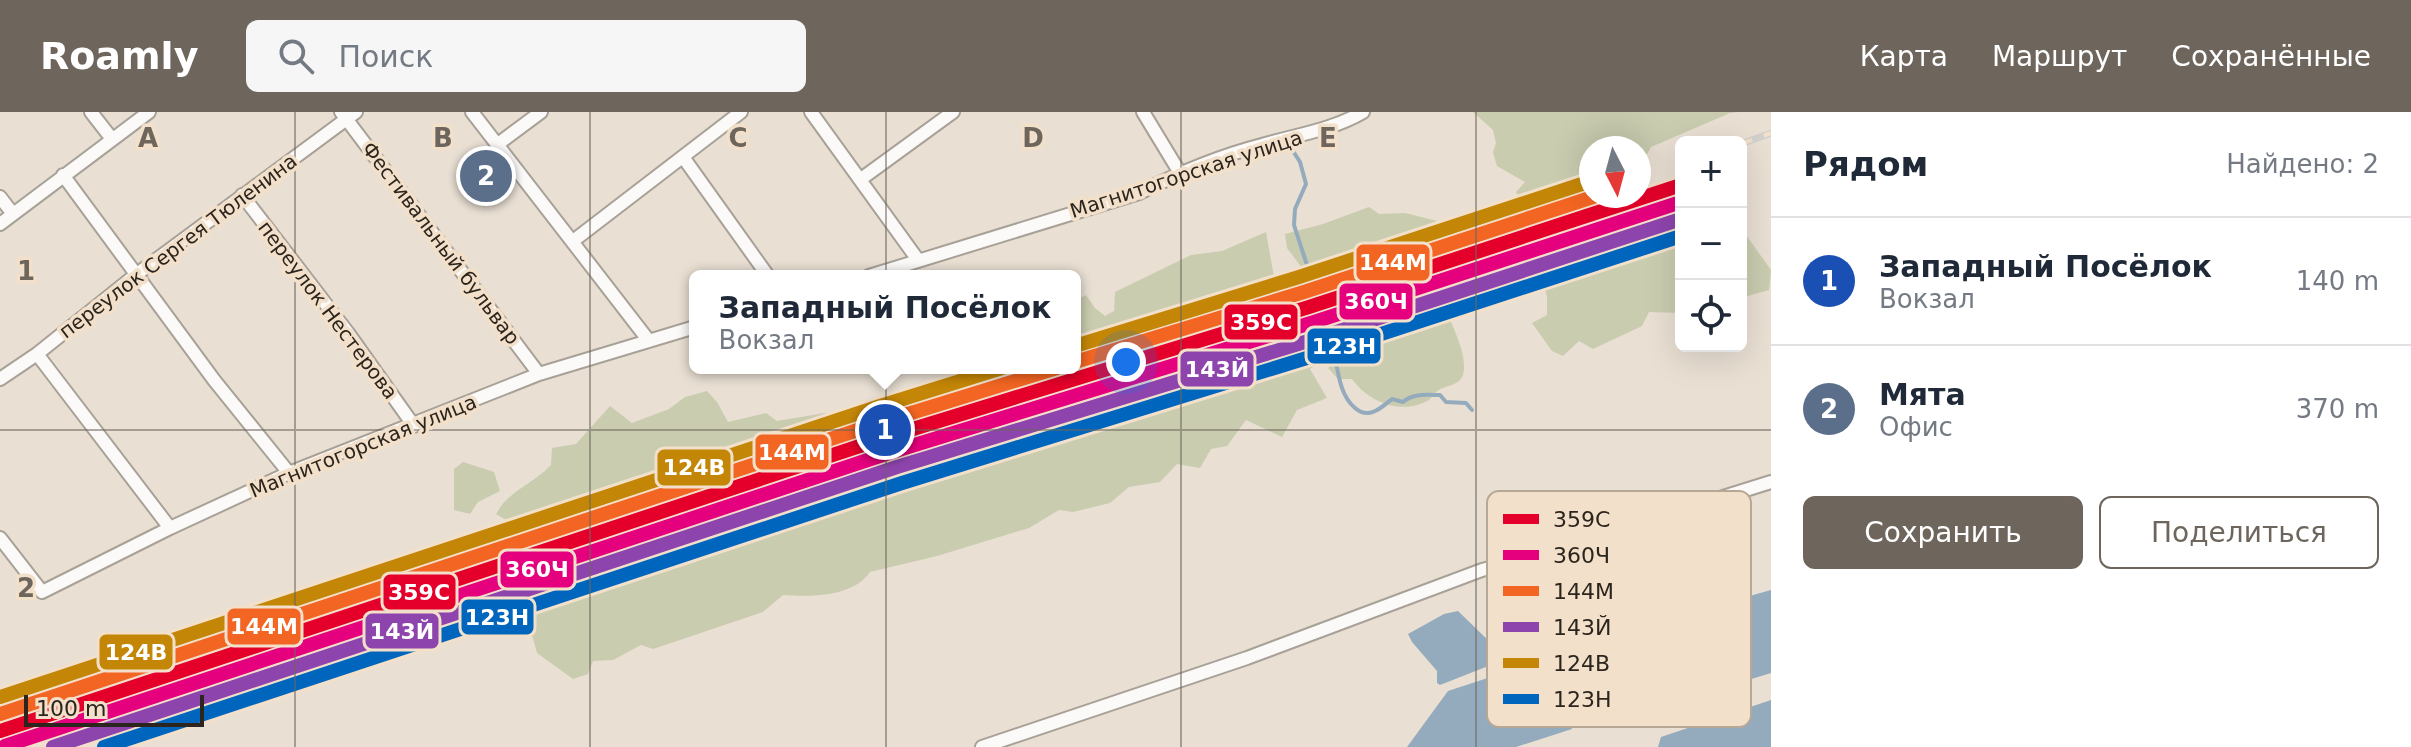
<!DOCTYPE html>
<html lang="ru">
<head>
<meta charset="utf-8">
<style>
	body { margin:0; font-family:"DejaVu Sans",sans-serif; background:#f6f6f7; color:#1f2937 }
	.controls { position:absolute; right:24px; top:24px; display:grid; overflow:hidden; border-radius:12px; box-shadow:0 8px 32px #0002 }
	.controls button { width:72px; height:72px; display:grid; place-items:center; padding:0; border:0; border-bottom:2px solid #e0e1e3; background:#fff; color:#1f2937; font:40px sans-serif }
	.compass { position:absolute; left:1579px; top:24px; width:72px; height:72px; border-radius:50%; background:#fff; box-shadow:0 8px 32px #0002; rotate:174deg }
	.scale { position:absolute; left:24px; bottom:20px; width:180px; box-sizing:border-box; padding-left:8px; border:4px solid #2c251d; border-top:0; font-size:22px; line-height:28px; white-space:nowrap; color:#2c251d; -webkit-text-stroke:6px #f2e0ca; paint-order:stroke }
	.you { position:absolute; left:1126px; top:250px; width:28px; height:28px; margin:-20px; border:6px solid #fff; border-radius:50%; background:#1a73e8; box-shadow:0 0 0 12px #1a73e833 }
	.badge { display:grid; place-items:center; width:52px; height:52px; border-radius:50%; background:#6e665d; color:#fff; font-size:26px; font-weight:700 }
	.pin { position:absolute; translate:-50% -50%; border:4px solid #fff; box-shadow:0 2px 8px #0006 }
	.popup { position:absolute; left:689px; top:158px; width:392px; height:104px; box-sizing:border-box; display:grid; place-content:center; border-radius:12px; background:#fff; filter:drop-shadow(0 2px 6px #0005); font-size:26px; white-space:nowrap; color:#747a83 }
	.popup b { font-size:30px; color:#1f2937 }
	.popup::after { content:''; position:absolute; left:50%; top:100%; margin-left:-16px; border:16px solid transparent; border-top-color:#fff }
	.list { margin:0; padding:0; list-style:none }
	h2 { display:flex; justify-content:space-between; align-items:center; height:104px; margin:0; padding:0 32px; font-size:34px }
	h2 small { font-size:26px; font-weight:400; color:#747a83 }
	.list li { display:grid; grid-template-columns:52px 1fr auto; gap:24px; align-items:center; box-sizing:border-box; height:128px; padding:0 32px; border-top:2px solid #e0e1e3 }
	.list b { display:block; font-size:30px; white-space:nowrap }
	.list p { margin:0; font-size:26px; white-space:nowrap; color:#747a83 }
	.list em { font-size:26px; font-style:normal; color:#747a83 }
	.actions { display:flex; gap:16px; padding:24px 32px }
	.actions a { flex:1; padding:18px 0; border:2px solid #6e665d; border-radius:12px; text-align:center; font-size:28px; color:#6e665d }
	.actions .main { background:#6e665d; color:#fff }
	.icon { flex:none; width:44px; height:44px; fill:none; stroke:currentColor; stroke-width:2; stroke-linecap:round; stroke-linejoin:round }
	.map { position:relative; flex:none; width:1771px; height:635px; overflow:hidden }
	header { display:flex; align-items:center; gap:48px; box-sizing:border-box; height:112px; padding:0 40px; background:#6e665d; color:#fff }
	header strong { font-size:38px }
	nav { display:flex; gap:44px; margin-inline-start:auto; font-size:28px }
	.search { width:560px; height:72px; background:#f6f6f7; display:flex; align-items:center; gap:20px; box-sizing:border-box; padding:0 28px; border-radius:12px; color:#747a83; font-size:30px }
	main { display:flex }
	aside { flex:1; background:#fff }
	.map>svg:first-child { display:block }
</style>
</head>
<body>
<header>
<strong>Roamly</strong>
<div class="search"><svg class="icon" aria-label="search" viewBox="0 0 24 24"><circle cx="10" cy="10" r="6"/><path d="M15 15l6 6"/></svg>Поиск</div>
<nav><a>Карта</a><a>Маршрут</a><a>Сохранённые</a></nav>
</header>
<main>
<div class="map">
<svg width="1771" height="635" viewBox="0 0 1771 635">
	<rect width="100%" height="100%" fill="#e9dfd3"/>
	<path fill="#c9ccaf" d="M1473,0H1739L1730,1L1651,35L1644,48L1639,51V36H1591V70L1522,92L1516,80L1525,70L1497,54L1493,40L1496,31L1493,18Z
		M1369,95L1379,102L1405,101L1437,109V117L1374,142L1308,164L1287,136L1285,122L1323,112Z
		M1658,104L1681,112V201L1649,200L1642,214L1593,237L1579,229L1563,244L1552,239L1532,211L1547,203V186L1540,146Z
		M1741,116L1771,158L1769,178L1741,186Z
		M1266,120L1274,165L1257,174L1236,178L1129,217L1100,222L1075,235V189L1086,183L1095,196L1105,204L1114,199L1115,180L1191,143L1222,139Z
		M1451,176L1460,183L1448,202C1454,219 1468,244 1463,263C1459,274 1446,273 1437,279C1435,280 1431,287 1429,288C1402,304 1368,290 1352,267H1338L1328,256L1335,250L1350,246L1351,241L1344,225L1349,210L1394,191Z
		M1324,230L1327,244L1310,257L1327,286L1297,298L1282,325L1246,308L1227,334L1211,337L1200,356L1177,352L1160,370L1129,375L1110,391L1073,400L1059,398L1029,416L937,444L870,460C853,485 811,485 783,483L763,500L653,537L641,533L613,548L593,549L588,562L573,567L537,541L525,497L560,483L617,450L1286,231Z
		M707,279L717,290L728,310L766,301L777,309L825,301L828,311L815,319L796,323L729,350L683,360L674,372L643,376L626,386L605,388L520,416L496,402C510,377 531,374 551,353L552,336L576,332L610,294L632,311L669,297L685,285Z
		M463,350L494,360L500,379L478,390L470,402L454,398V357Z"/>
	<path fill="#94abbd" d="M1771,478V561L1611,610L1603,595L1638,554L1647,513Z
		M1458,499L1493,533L1496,551L1440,573L1437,571V559L1412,530L1408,522L1444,502Z
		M1512,558L1555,580L1572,617L1516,635H1407L1448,579Z
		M1771,588V635H1658L1661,625Z"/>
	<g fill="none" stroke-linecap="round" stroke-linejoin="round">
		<path stroke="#94abbd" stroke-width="4" d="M1288,31L1300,50L1306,72L1295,97L1294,113C1306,151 1319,188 1331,226C1338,248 1336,280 1355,296C1369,308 1381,296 1392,287L1403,290C1413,281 1427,283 1440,283L1446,290L1466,291L1472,298
			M1488,530L1528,514L1532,509L1521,458
			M0,588L66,564L200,523L239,518L326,479"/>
		<defs>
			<path id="street" d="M91,0L112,27
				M341,0L539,262
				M472,0L649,229
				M811,0L918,148
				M1143,0L1180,61
				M498,32L541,0
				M683,45L768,164
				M63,63L214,268L289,361
				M861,67L953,0
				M242,83L348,221L414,314
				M0,85L13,102
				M0,112L149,0
				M573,129L741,0
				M869,164L1139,81C1179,61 1219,44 1262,33C1296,23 1332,18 1363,0
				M37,242L170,416
				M0,267L37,242L137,162L356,0
				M0,426L42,480L170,416L289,361L539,262L695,215
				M982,635L1247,546L1482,458L1528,446L1771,370"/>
		</defs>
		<use href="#street" stroke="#a8a198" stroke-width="16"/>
		<use href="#street" stroke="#fcfaf8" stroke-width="12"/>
		<defs>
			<path id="rail" d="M1741,32L1771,21
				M1680,53H1681"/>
		</defs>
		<use href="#rail" stroke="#d2d0cc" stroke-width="7"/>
		<use href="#rail" stroke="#f2e0ca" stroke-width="4" stroke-dasharray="12" stroke-linecap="butt"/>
		<defs>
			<path id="rail-1" d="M0,619L887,325L1309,195L1681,73"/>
			<path id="rail-2" d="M5,634L892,340L1314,210L1681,90"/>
			<path id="rail-3" d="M1075,250L1304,180L1596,84
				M0,602L882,310L1057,256"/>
			<path id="rail-4" d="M53,635L897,355L1318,226L1681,107"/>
			<path id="rail-5" d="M1075,234L1299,165L1591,69
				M0,585L877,295L1002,256"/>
			<path id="rail-6" d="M104,635L902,371L1323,241L1681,124"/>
		</defs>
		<use href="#rail-1" stroke="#f2e0ca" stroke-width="20"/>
		<use href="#rail-2" stroke="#f2e0ca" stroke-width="20"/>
		<use href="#rail-3" stroke="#f2e0ca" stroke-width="20"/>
		<use href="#rail-4" stroke="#f2e0ca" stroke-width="20"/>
		<use href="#rail-5" stroke="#f2e0ca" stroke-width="20"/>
		<use href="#rail-6" stroke="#f2e0ca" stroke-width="20"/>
		<use href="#rail-1" stroke="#e4002b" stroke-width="14"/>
		<use href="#rail-2" stroke="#e5007d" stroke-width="14"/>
		<use href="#rail-3" stroke="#f26522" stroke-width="14"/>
		<use href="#rail-4" stroke="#8e44ad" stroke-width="14"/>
		<use href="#rail-5" stroke="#c48607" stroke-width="14"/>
		<use href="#rail-6" stroke="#0065bd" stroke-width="14"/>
	</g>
	<path fill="none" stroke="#6e665d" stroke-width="2" stroke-opacity="0.55" d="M295,0V635M590,0V635M886,0V635M1181,0V635M1476,0V635M0,318H1771"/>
	<g text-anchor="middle" stroke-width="7" stroke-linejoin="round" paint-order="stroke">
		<g font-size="20" fill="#2c251d" stroke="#f2e0ca">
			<text transform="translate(1186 62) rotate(-18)" y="7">Магнитогорская улица</text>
			<text transform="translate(441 131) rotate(53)" y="7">Фестивальный бульвар</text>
			<text transform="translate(178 134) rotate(-37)" y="7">переулок Сергея Тюленина</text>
			<text transform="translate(328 198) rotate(53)" y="7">переулок Нестерова</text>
			<text transform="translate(363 334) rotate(-22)" y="7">Магнитогорская улица</text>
		</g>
	</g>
	<rect x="1487" y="379" width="264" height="236" rx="12" fill="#f2e0ca" stroke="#b7a896" stroke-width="2"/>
	<rect x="1503" y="402" width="36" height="10" fill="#e4002b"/>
	<rect x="1503" y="438" width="36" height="10" fill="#e5007d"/>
	<rect x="1503" y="474" width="36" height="10" fill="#f26522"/>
	<rect x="1503" y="510" width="36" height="10" fill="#8e44ad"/>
	<rect x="1503" y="546" width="36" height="10" fill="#c48607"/>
	<rect x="1503" y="582" width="36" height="10" fill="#0065bd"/>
	<g font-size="22" fill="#2c251d">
		<text x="1553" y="415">359С</text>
		<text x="1553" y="451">360Ч</text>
		<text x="1553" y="487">144М</text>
		<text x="1553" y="523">143Й</text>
		<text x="1553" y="559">124В</text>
		<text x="1553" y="595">123Н</text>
	</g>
	<g font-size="26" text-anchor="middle" font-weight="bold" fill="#6e665d" stroke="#f2e0ca" stroke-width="7" stroke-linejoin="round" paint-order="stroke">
		<text x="148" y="35">A</text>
		<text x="443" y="35">B</text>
		<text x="738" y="35">C</text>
		<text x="1033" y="35">D</text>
		<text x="1328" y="35">E</text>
		<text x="26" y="168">1</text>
		<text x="26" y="485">2</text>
	</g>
	<g stroke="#f2e0ca" stroke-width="3">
		<rect x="1355" y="131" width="76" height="39" rx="8" fill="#f26522"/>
		<rect x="1338" y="170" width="76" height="39" rx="8" fill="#e5007d"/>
		<rect x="1223" y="191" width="76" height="38" rx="8" fill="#e4002b"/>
		<rect x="1306" y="215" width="76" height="38" rx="8" fill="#0065bd"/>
		<rect x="1179" y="238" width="76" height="38" rx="8" fill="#8e44ad"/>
		<rect x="754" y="321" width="76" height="38" rx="8" fill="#f26522"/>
		<rect x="656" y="336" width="76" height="39" rx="8" fill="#c48607"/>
		<rect x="499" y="438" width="76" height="39" rx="8" fill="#e5007d"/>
		<rect x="382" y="461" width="75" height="38" rx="8" fill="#e4002b"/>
		<rect x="460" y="486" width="75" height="38" rx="8" fill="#0065bd"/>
		<rect x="226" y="495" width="76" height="39" rx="8" fill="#f26522"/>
		<rect x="364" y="500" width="76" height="38" rx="8" fill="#8e44ad"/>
		<rect x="98" y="521" width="76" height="38" rx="8" fill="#c48607"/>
	</g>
	<g font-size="22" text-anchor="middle" font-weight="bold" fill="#fff">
		<text x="1393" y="158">144М</text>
		<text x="1376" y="197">360Ч</text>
		<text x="1261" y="218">359С</text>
		<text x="1344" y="242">123Н</text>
		<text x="1217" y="265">143Й</text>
		<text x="792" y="348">144М</text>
		<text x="694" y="363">124В</text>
		<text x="537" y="465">360Ч</text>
		<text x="419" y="488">359С</text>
		<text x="497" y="513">123Н</text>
		<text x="264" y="522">144М</text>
		<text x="402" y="527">143Й</text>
		<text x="136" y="548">124В</text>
	</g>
</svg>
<div class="controls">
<button>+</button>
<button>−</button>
<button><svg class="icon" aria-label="locate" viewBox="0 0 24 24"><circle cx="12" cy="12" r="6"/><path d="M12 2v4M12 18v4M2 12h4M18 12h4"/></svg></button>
</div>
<svg class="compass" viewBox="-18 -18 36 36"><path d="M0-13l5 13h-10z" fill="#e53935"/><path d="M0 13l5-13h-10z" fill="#747a83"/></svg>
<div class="scale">100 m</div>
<div class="you"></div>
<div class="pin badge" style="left:885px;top:318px;background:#1a4fb4">1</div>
<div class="popup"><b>Западный Посёлок</b>Вокзал</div>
<div class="pin badge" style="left:486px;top:64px;background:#5c6f8a">2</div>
</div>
<aside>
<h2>Рядом<small>Найдено: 2</small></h2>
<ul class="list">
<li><span class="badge" style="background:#1a4fb4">1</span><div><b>Западный Посёлок</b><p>Вокзал</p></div><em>140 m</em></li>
<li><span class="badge" style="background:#5c6f8a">2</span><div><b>Мята</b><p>Офис</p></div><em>370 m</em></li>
</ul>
<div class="actions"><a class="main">Сохранить</a><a>Поделиться</a></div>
</aside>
</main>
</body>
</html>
